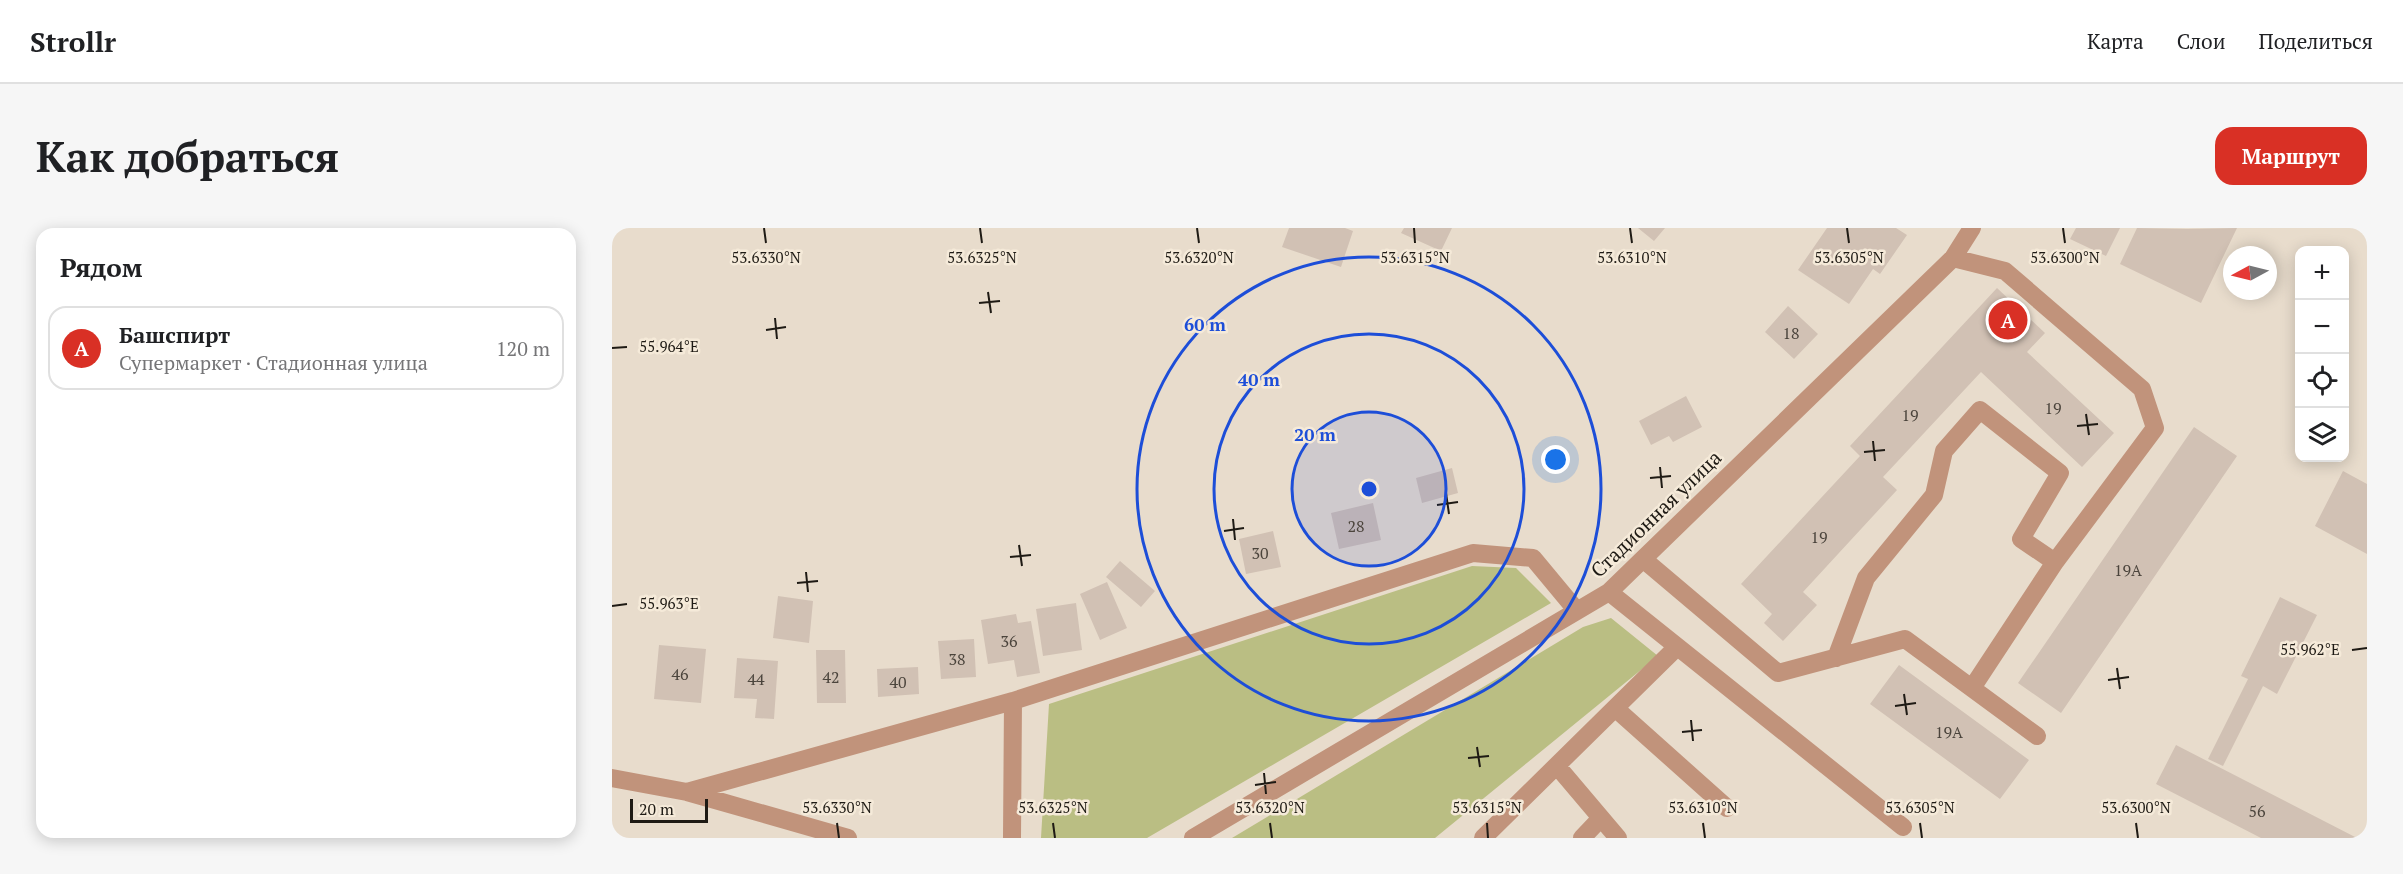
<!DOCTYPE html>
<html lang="ru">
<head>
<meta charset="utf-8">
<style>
	body { margin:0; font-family:"PT Serif",serif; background:#f6f6f6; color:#202124 }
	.controls { position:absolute; right:18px; top:18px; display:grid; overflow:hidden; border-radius:12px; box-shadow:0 3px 15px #0003 }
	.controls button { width:54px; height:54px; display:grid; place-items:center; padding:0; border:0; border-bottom:2px solid #e0e0e0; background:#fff; color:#202124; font:30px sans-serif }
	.compass { position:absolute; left:1611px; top:18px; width:54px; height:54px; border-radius:50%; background:#fff; box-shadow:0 3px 15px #0003; rotate:263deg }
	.scale { position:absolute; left:18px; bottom:15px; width:78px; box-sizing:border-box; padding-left:6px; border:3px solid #1e1a14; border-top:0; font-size:16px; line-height:21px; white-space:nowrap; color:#1e1a14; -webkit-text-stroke:4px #f5ead9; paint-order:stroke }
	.you { position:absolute; left:944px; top:232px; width:21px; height:21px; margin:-15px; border:4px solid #fff; border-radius:50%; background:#1a73e8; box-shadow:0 0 0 9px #1a73e833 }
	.badge { display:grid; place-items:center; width:39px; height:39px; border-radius:50%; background:#d93025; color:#fff; font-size:20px; font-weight:700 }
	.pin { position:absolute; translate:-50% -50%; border:3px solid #fff; box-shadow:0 2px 6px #0006 }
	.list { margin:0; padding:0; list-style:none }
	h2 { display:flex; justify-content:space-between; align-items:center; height:78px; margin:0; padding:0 24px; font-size:26px }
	h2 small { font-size:20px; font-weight:400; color:#757577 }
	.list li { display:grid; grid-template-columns:39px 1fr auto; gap:18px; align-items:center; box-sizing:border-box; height:84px; margin:0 12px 12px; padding:0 12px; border:2px solid #e0e0e0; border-radius:18px }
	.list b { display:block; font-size:22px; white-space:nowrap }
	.list p { margin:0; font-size:20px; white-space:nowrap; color:#757577 }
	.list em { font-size:20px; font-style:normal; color:#757577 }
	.icon { flex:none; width:33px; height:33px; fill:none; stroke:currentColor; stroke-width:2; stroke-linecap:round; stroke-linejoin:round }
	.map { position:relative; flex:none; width:1755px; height:610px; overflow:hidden; border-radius:18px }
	header { display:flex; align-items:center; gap:36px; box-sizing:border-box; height:84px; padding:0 30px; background:#fff; border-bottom:2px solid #e0e0e0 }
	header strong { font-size:28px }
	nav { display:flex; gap:33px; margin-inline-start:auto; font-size:21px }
	.intro { display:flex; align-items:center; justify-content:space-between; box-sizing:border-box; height:144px; padding:0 36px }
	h1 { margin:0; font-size:42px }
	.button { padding:15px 27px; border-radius:18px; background:#d93025; color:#fff; font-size:21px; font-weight:700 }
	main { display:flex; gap:36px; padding:0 36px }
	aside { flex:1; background:#fff; border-radius:18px; box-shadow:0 3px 15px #0003 }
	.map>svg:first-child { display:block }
</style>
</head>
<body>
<header>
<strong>Strollr</strong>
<nav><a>Карта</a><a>Слои</a><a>Поделиться</a></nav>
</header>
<div class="intro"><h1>Как добраться</h1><a class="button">Маршрут</a></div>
<main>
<aside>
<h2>Рядом<small></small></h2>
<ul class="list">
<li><span class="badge">A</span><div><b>Башспирт</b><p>Супермаркет · Стадионная улица</p></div><em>120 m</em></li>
</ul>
</aside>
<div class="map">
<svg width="1755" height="610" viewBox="0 0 1755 610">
	<rect width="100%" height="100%" fill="#e8dccc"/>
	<path fill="#babe83" d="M860,338L904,340L939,375L535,610H429L437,476Z
		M999,390L1046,428L823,610H620L971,399Z"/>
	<path fill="#d1c1b4" d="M677,0H733L741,3L729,39L670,19Z
		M792,0H840L829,23L789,5Z
		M1026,0H1053L1042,13Z
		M1215,0H1284L1295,7L1268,46L1261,41L1237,76L1186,42Z
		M1464,0H1508L1494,28L1458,11Z
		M1525,0L1575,1L1625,0L1589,75L1508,36Z
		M1385,60L1433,105L1415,124L1502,205L1470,239L1369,144L1271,249L1285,262L1191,364L1205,377L1171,413L1152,395L1160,386L1129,356L1248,228L1238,218Z
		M1176,78L1206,106L1182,131L1153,104Z
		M1074,168L1090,199L1061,214L1057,208L1039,217L1027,193Z
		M1582,199L1625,228L1449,485L1406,455Z
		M840,240L846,265L810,275L804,250Z
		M1731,243L1755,256V326L1703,298Z
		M761,275L769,312L727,321L719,285Z
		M661,303L669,339L634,346L627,311Z
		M508,333L543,363L529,379L494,349Z
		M495,354L515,400L488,412L468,366Z
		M166,368L201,373L197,415L161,410Z
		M1668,369L1705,387L1665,466L1651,458L1611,538L1596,531L1636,451L1629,448Z
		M464,375L470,422L431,428L424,381Z
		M404,386L406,395L419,393L428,445L405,449L402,432L376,436L369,392Z
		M362,411L364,449L329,451L326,413Z
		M47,417L94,421L89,475L42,471Z
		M204,422H233L234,475H205Z
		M125,430L166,433L162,491L143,490L145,471L122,470Z
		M1287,437L1417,532L1388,571L1258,476Z
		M306,439L307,466L266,469L265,441Z
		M1564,517L1745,610H1649L1544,556Z"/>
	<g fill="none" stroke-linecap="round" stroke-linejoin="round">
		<path stroke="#c1937b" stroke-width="18" d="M1341,30L1393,43L1530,161L1543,200L1443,334
			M1031,331L1166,445L1293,411L1425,508
			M997,364L1291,599
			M1224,430L1254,350L1322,267L1332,223L1368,182L1448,245L1409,311L1443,334L1360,460
			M1003,480L1115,580
			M945,538L1006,610
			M0,550L75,564L236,610
			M75,564L401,473L861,325L921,330L965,383
			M400,610L401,473
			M581,610L997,364L1341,30L1360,0
			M871,610L1065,419
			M970,610L989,590"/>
	</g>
	<path fill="none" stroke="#1e1a14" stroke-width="2" d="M152,0L154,15M368,0L370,15M585,0L587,15M802,0L803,15M1018,0L1020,15M1235,0L1237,15M1451,0L1453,15M376,64L379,85M367,75L388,73M163,90L165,111M154,102L174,99M0,120L15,119M1474,186L1477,207M1465,198L1486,196M1261,213L1263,233M1252,224L1273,222M1048,239L1050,260M1038,250L1059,248M834,265L837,286M825,277L846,274M621,291L623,312M612,303L632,300M407,317L410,338M398,329L419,327M194,344L196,364M185,355L206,353M0,378L15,376M1740,422L1755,420M1505,440L1508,461M1496,452L1517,449M1292,466L1295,487M1283,478L1304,475M1079,492L1081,513M1070,504L1090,502M865,519L868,539M856,530L877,528M652,545L654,566M643,557L664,554M225,595L227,610M441,595L443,610M658,595L660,610M875,595L876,610M1091,595L1093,610M1308,595L1310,610M1524,595L1526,610"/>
	<circle cx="757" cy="261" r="77" fill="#1d4ed8" fill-opacity=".12"/>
	<g fill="none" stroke="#1d4ed8" stroke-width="3">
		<circle cx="757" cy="261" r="77"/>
		<circle cx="757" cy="261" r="155"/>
		<circle cx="757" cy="261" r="232"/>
	</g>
	<g text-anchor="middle" stroke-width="5" stroke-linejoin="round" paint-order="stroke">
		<g font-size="16" fill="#4b443c">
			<text x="1179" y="111">18</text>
			<text x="1441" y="186">19</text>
			<text x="1298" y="193">19</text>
			<text x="744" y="304">28</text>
			<text x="1207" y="315">19</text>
			<text x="648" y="331">30</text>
			<text x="1516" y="348">19А</text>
			<text x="397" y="419">36</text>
			<text x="345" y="437">38</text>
			<text x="68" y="452">46</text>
			<text x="219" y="455">42</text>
			<text x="144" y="457">44</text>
			<text x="286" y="460">40</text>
			<text x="1337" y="510">19А</text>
			<text x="1645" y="589">56</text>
		</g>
		<g font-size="20" fill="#1e1a14" stroke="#f5ead9">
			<text transform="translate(1044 286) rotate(-44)" y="7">Стадионная улица</text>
		</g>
	</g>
	<g font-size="15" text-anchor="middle" fill="#1e1a14" stroke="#f5ead9" stroke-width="5" stroke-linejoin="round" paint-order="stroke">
		<text x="154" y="35">53.6330°N</text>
		<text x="370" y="35">53.6325°N</text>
		<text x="587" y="35">53.6320°N</text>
		<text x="803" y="35">53.6315°N</text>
		<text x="1020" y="35">53.6310°N</text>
		<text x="1237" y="35">53.6305°N</text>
		<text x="1453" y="35">53.6300°N</text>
		<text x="57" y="124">55.964°E</text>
		<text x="57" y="381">55.963°E</text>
		<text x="1698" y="427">55.962°E</text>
		<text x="225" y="585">53.6330°N</text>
		<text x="441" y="585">53.6325°N</text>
		<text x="658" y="585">53.6320°N</text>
		<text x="875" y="585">53.6315°N</text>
		<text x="1091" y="585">53.6310°N</text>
		<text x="1308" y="585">53.6305°N</text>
		<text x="1524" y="585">53.6300°N</text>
	</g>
	<circle cx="757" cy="261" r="9" fill="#1d4ed8" stroke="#f5ead9" stroke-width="3"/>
	<g font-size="18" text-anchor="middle" font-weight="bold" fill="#1d4ed8" stroke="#f5ead9" stroke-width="5" stroke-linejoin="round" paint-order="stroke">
		<text x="593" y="103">60 m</text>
		<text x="647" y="158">40 m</text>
		<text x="703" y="213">20 m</text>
	</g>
</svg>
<div class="controls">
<button>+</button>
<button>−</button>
<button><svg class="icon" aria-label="locate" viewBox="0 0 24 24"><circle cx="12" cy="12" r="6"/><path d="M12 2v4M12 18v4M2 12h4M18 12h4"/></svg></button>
<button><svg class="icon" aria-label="layers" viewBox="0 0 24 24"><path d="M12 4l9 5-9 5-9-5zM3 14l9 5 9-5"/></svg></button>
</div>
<svg class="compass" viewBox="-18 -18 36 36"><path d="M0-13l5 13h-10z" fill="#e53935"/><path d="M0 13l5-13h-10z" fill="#757577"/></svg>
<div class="scale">20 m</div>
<div class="you"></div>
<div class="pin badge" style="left:1396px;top:92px">A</div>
</div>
</main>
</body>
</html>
